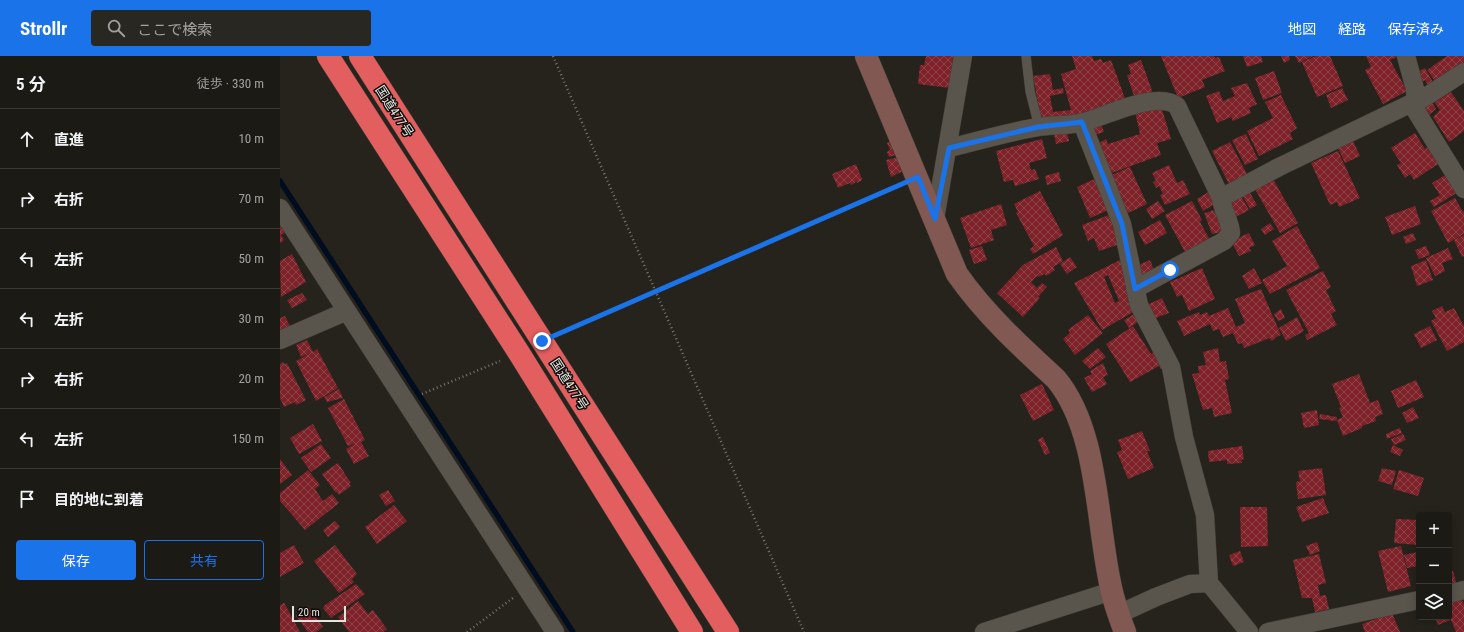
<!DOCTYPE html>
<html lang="ja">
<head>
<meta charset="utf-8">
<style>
	body { margin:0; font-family:"Roboto Condensed","Noto Sans JP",sans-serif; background:#292722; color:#f1f3f6 }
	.controls { position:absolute; right:12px; bottom:12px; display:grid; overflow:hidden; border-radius:4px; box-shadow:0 2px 10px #0003 }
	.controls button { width:36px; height:36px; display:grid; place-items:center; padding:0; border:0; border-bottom:1px solid #3a3834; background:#1c1a15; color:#f1f3f6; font:20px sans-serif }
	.scale { position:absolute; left:12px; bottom:10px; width:54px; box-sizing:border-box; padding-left:4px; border:2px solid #e6e4df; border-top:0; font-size:11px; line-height:14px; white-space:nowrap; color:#e6e4df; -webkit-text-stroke:3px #0e0c09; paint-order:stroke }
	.stop { position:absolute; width:12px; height:12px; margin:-9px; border:3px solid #1a73e8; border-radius:50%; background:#fff }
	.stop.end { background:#1a73e8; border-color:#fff; box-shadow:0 1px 4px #0008 }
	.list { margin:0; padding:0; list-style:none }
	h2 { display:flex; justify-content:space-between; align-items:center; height:52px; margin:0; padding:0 16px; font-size:17px }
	h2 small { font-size:13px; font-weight:400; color:#a0a1a0 }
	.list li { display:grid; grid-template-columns:26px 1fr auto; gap:12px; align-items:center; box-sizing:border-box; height:60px; padding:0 16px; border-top:1px solid #3a3834 }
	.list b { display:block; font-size:15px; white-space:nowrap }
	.list em { font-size:13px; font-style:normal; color:#a0a1a0 }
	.actions { display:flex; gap:8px; padding:12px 16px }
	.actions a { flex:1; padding:9px 0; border:1px solid #1a73e8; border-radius:4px; text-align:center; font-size:14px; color:#1a73e8 }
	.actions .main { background:#1a73e8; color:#fff }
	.icon { flex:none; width:22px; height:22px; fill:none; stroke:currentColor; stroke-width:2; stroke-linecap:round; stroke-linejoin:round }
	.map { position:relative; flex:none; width:1184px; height:576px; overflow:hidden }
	header { display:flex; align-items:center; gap:24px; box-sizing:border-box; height:56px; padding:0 20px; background:#1a73e8; color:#fff }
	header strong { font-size:19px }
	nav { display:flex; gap:22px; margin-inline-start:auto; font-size:14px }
	.search { width:280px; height:36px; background:#292722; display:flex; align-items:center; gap:10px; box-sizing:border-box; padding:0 14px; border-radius:4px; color:#a0a1a0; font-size:15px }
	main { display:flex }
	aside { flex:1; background:#1c1a15 }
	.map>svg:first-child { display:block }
</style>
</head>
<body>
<header>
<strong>Strollr</strong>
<div class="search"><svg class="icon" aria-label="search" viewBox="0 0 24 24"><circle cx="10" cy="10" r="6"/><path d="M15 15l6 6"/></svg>ここで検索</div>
<nav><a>地図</a><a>経路</a><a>保存済み</a></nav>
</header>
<main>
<aside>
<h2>5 分<small>徒歩 · 330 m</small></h2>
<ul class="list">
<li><svg class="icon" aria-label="ahead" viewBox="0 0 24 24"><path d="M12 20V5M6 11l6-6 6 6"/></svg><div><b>直進</b></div><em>10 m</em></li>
<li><svg class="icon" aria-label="right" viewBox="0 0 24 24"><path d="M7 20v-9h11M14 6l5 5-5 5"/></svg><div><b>右折</b></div><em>70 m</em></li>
<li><svg class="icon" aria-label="left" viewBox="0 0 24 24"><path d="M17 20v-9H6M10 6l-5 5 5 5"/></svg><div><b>左折</b></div><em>50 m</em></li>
<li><svg class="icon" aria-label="left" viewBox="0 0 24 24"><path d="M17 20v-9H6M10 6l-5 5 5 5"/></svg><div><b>左折</b></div><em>30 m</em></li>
<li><svg class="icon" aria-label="right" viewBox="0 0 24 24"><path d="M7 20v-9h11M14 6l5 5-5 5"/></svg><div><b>右折</b></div><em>20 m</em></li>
<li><svg class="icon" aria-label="left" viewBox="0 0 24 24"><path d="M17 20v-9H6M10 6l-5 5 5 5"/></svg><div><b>左折</b></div><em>150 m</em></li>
<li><svg class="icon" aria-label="arrive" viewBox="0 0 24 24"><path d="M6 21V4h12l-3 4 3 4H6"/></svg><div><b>目的地に到着</b></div></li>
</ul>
<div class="actions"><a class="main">保存</a><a>共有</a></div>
</aside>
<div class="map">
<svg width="1184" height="576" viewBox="0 0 1184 576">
	<defs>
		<pattern id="building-cross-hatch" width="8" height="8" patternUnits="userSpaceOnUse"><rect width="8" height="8" fill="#7c2228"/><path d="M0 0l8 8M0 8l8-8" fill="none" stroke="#8f4247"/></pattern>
	</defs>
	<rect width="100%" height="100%" fill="#26231c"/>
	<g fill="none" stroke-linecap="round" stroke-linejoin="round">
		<path stroke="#000d1f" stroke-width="5.5" d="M0,125L293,576"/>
	</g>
	<path fill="url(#building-cross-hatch)" fill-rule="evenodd" d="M646,0H675L670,32L638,28L640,9H644Z
		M792,0H812L814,5L821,3L823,7L831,4L846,45L795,61L761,63L753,20L770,18L773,34L783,32L784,37L770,40L773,56L791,54L781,18L796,13Z
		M881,0H934L935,2L939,1L945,15L922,24L925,31L898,42Z
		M963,0H981L983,6L967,11Z
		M1001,0H1009L1010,4L1004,7Z
		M1015,0H1033L1019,7Z
		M1036,0H1050L1063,30L1037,41L1022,6Z
		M1086,0H1119L1110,4L1127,35L1103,48L1085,14L1091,11Z
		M1167,0H1184V9L1157,28L1147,14Z
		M861,4L874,40L855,43L847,19L851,18L848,9Z
		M1145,12L1155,30L1150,33L1145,24L1140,27L1135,17Z
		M994,15L1002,37L983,44L975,22Z
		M967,27L977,48L969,52L971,57L953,65L951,61L937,67L926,40L939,35L943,45L955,40L951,32Z
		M1062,32L1068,44L1051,52L1046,39Z
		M1171,36L1184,55V75L1169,86L1153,61L1160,54L1154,46Z
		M1001,39L1017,72L1010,77L1013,83L979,100L967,75L993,62L985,46Z
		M1151,45L1156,53L1149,59L1144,50Z
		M881,50L891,83L877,87L881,99L829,118L819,87L826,83L828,88L860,78L855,56Z
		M820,65L824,76L811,80L808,69Z
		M787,76L789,85L776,88L774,78Z
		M1135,77L1145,93L1147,91L1158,108L1134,124L1130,118L1125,122L1117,109L1121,107L1111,92Z
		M966,78L978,103L965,109L952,84Z
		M762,83L767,102L749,107L751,114L755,113L759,123L735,130L733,124L724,126L716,95Z
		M613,84L619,98L609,101L607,96L610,94L607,87Z
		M1073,85L1080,100L1065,107L1058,92Z
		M950,86L968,120L950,130L932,95Z
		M1058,95L1080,142L1059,151L1057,146L1050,149L1031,107Z
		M619,101L623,115L611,121L606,104Z
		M576,108L582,123L581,125L577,127L576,125L575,127L571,129L570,127L558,132L552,118Z
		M889,109L897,127L903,124L910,138L885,149L880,139L883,138L879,130L876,132L873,126L876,125L872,117Z
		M850,111L867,148L846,158L827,121Z
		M779,116L781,125L767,129L765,120Z
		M1167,118L1178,136L1154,151L1150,145L1160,139L1152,127Z
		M817,122L831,153L810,162L797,131Z
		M993,123L1018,167L1000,177L975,133Z
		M760,135L783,179L753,198L750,193L757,188L754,190L736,157L738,156L734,148Z
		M930,135L936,147L923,155L917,143Z
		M969,135L977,149L970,153L962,139Z
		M961,140L969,154L954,162L947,148Z
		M1175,142L1183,156L1184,155V178L1168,187L1151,155Z
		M878,145L885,155L872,163L866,153Z
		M912,145L922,164L920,166L930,184L905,196L885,159Z
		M721,148L727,169L711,174L714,184L691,192L680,162Z
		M1135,150L1141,168L1112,179L1105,161Z
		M939,153L946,175L932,178L924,157Z
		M829,159L840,188L819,195L814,182L808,185L802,169Z
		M880,164L887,177L865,189L858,176Z
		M0,165L6,176L1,179L4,184L0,187Z
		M990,167L994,173L985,179L981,173Z
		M1017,170L1040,212L990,238L982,224L1007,210L992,185Z
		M969,177L975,189L969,192L971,195L959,200L951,185Z
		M1133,177L1136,184L1126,188L1123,181Z
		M1184,179V200L1182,201L1174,184Z
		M702,190L707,204L694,208L689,194Z
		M1146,190L1150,199L1139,203L1135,194Z
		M776,191L783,205L773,211L775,214L766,220L765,218L758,221L757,220L751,226L757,232L762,227L767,231L758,241L760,242L743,261L717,237L743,209Z
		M1168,192L1173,203L1162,207L1165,215L1155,220L1146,202Z
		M12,198L26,226L1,241L0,205Z
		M790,201L797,211L787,218L780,208Z
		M842,203L855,255L822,274L794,227ZM828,219L839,245L835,247L824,221Z
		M870,204L875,217L859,224L854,211Z
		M1146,204L1153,224L1137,230L1131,210Z
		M922,212L935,243L909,255L902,239L897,241L890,226Z
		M974,212L982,227L969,233L962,220Z
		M1043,215L1051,231L1046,234L1056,255L1051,258L1057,269L1027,284L1025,279L1029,277L1006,234Z
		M981,233L1001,279L994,282L995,283L991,285L990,282L964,292L962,287L958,288L953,277L943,281L939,273L933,275L930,268L904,280L897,265L919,256L920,259L927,256L929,260L948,252L956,271L965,267L955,243Z
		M22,237L27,244L12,252L7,244Z
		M882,242L889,257L873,263L867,249Z
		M1162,250L1165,256L1174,252L1184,270V286L1167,295L1151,265L1156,262L1152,255Z
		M1001,253L1005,262L998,265L994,258Z
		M856,257L861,264L849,272L844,264Z
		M808,259L823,277L795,299L783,283L790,277L788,274Z
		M5,260L10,270L0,274V262Z
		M1017,261L1024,275L1006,285L999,272Z
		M853,270L871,298L877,294L885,310L881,313L879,310L850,326L826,288Z
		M1150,270L1157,284L1141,292L1134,278Z
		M27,284L33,296L37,293L58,332L36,345L16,305L31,297L21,301L16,289Z
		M818,292L826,301L810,313L802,305Z
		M938,292L940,306L946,305L949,323L945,324L952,357L934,361L932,352L923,354L912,318L919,317L918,310L926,309L923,296Z
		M3,306L4,308L7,307L26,344L16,349L15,346L4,351L0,342V308Z
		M823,307L828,319L823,321L827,328L812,336L804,322L812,318L810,315Z
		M1079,318L1090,347L1098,344L1103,358L1095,361L1096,365L1082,370V372L1063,380L1057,364L1056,365L1039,363L1040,358L1057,361V364L1063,361L1059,352L1061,351L1052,328Z
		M1136,324L1144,341L1118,352L1111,335Z
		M762,328L774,354L753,365L740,339Z
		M59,333L63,342L47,346L44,341Z
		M64,343L85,384L81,386L89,400L74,408L66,393L75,388L68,390L48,352Z
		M1133,351L1139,362L1127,367L1122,357Z
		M1037,354L1039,369L1024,372L1021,357Z
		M33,368L42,385L19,398L10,382Z
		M1120,372L1122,377L1107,383L1106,378Z
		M862,375L870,395H867L874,412L848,423L837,396L842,394L838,384Z
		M1123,378L1126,384L1114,389L1111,383Z
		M763,381L770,397L765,399L758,384Z
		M41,388L51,402L31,416L21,402Z
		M1113,389L1123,394L1120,400L1110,396Z
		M962,390L964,403L961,404L962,407L947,408V404L929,406L928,395Z
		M0,403L12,419L0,428Z
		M58,407L71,427H69L71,430L59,439L57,436L56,437L42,418Z
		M1042,412L1046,439L1018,443L1016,426L1020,425L1018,415Z
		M1102,412L1116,415L1112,429L1098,425Z
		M28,414L40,429L35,433L43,445L52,438L59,447L25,474L0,445V437Z
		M1119,414L1144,422L1138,440L1113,433Z
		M108,434L115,445L106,450L99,439Z
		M1043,442L1049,457L1022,466L1016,451Z
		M114,449L127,465L97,488L85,471Z
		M960,451H987L988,490L961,491Z
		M1116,463L1139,464V489L1114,487Z
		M55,465L60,471L48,481L43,474Z
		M1037,486L1040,495L1030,499L1026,490Z
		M14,489L24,507L0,521V497Z
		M55,489L77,518L72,523L74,526L59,537L34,505Z
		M1121,490L1131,530L1108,536L1098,495Z
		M960,495L964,506L953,510L949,499Z
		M1138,496L1139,510L1127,512L1124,499Z
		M1039,498L1046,527L1038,529L1040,540L1046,539L1049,553L1035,556L1032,542H1022L1013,504Z
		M1173,515L1177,529L1169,531V516Z
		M76,528L85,538L51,562L43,552L45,549Z
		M1180,541L1184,548V576H1176L1171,564L1158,569L1155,561H1169V546Z
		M78,545L88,558L93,554L107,573L103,576H69L58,561Z
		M4,547L7,552L20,576H0V549Z
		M28,550L43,571L36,576H28L16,560Z
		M1112,557L1120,576H1085L1082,568Z"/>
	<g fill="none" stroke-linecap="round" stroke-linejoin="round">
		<defs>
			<path id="lane" d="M746,0L750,35L759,71"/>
			<path id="street" d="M1126,0L1135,33L1136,55L1184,133
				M1136,47L1184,16
				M802,67L842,168L859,249L891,311L904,381L925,459L929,527L969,576
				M669,92C698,85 728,76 758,71C773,69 789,70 804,66C826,60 877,34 897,50L941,142C942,154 950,164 951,177L944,185L855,233
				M941,142L999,111L1136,45
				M0,152L275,576
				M655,163L683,0
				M0,284L67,255
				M1169,538L1184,534
				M839,558L876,541L910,528L929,527
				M704,576L832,535
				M988,576L1139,544"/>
			<path id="secondary" d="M586,0L677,218C705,258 740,290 776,323C820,376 816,471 832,536C835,549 840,563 845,576"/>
			<path id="highway" d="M48,0L239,297L412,576
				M80,0L448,576"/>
		</defs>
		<use href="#lane" stroke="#43403a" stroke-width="10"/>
		<use href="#street" stroke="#43403a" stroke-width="19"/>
		<use href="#secondary" stroke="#43403a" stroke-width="23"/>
		<use href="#highway" stroke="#43403a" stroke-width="23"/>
		<path stroke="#787670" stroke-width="2.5" stroke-dasharray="1 3" stroke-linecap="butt" d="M273,0L524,576
			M281,277L619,129
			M142,338L220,305
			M187,576L233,542"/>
		<use href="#lane" stroke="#59554d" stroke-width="9"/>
		<use href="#street" stroke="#59554d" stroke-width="18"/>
		<use href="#secondary" stroke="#825852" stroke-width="22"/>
		<use href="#highway" stroke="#e35e5f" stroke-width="22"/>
	</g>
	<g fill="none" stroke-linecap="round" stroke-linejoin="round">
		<path stroke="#1a73e8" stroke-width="5" d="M262,285L638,121L655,163L669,92L758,71L802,66L842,168L855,233L890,214"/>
	</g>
	<g text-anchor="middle" stroke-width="3" stroke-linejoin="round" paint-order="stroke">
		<g font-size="13" fill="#e6e4df" stroke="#0e0c09">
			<text transform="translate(115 55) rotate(57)" y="5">国道477号</text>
			<text transform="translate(290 328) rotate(57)" y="5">国道477号</text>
		</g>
	</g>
</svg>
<div class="controls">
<button>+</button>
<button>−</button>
<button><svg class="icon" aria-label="layers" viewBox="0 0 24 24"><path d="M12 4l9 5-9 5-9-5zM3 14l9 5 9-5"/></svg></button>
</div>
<div class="scale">20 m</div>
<div class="stop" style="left:890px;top:214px"></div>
<div class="stop end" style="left:262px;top:285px"></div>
</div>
</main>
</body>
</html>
